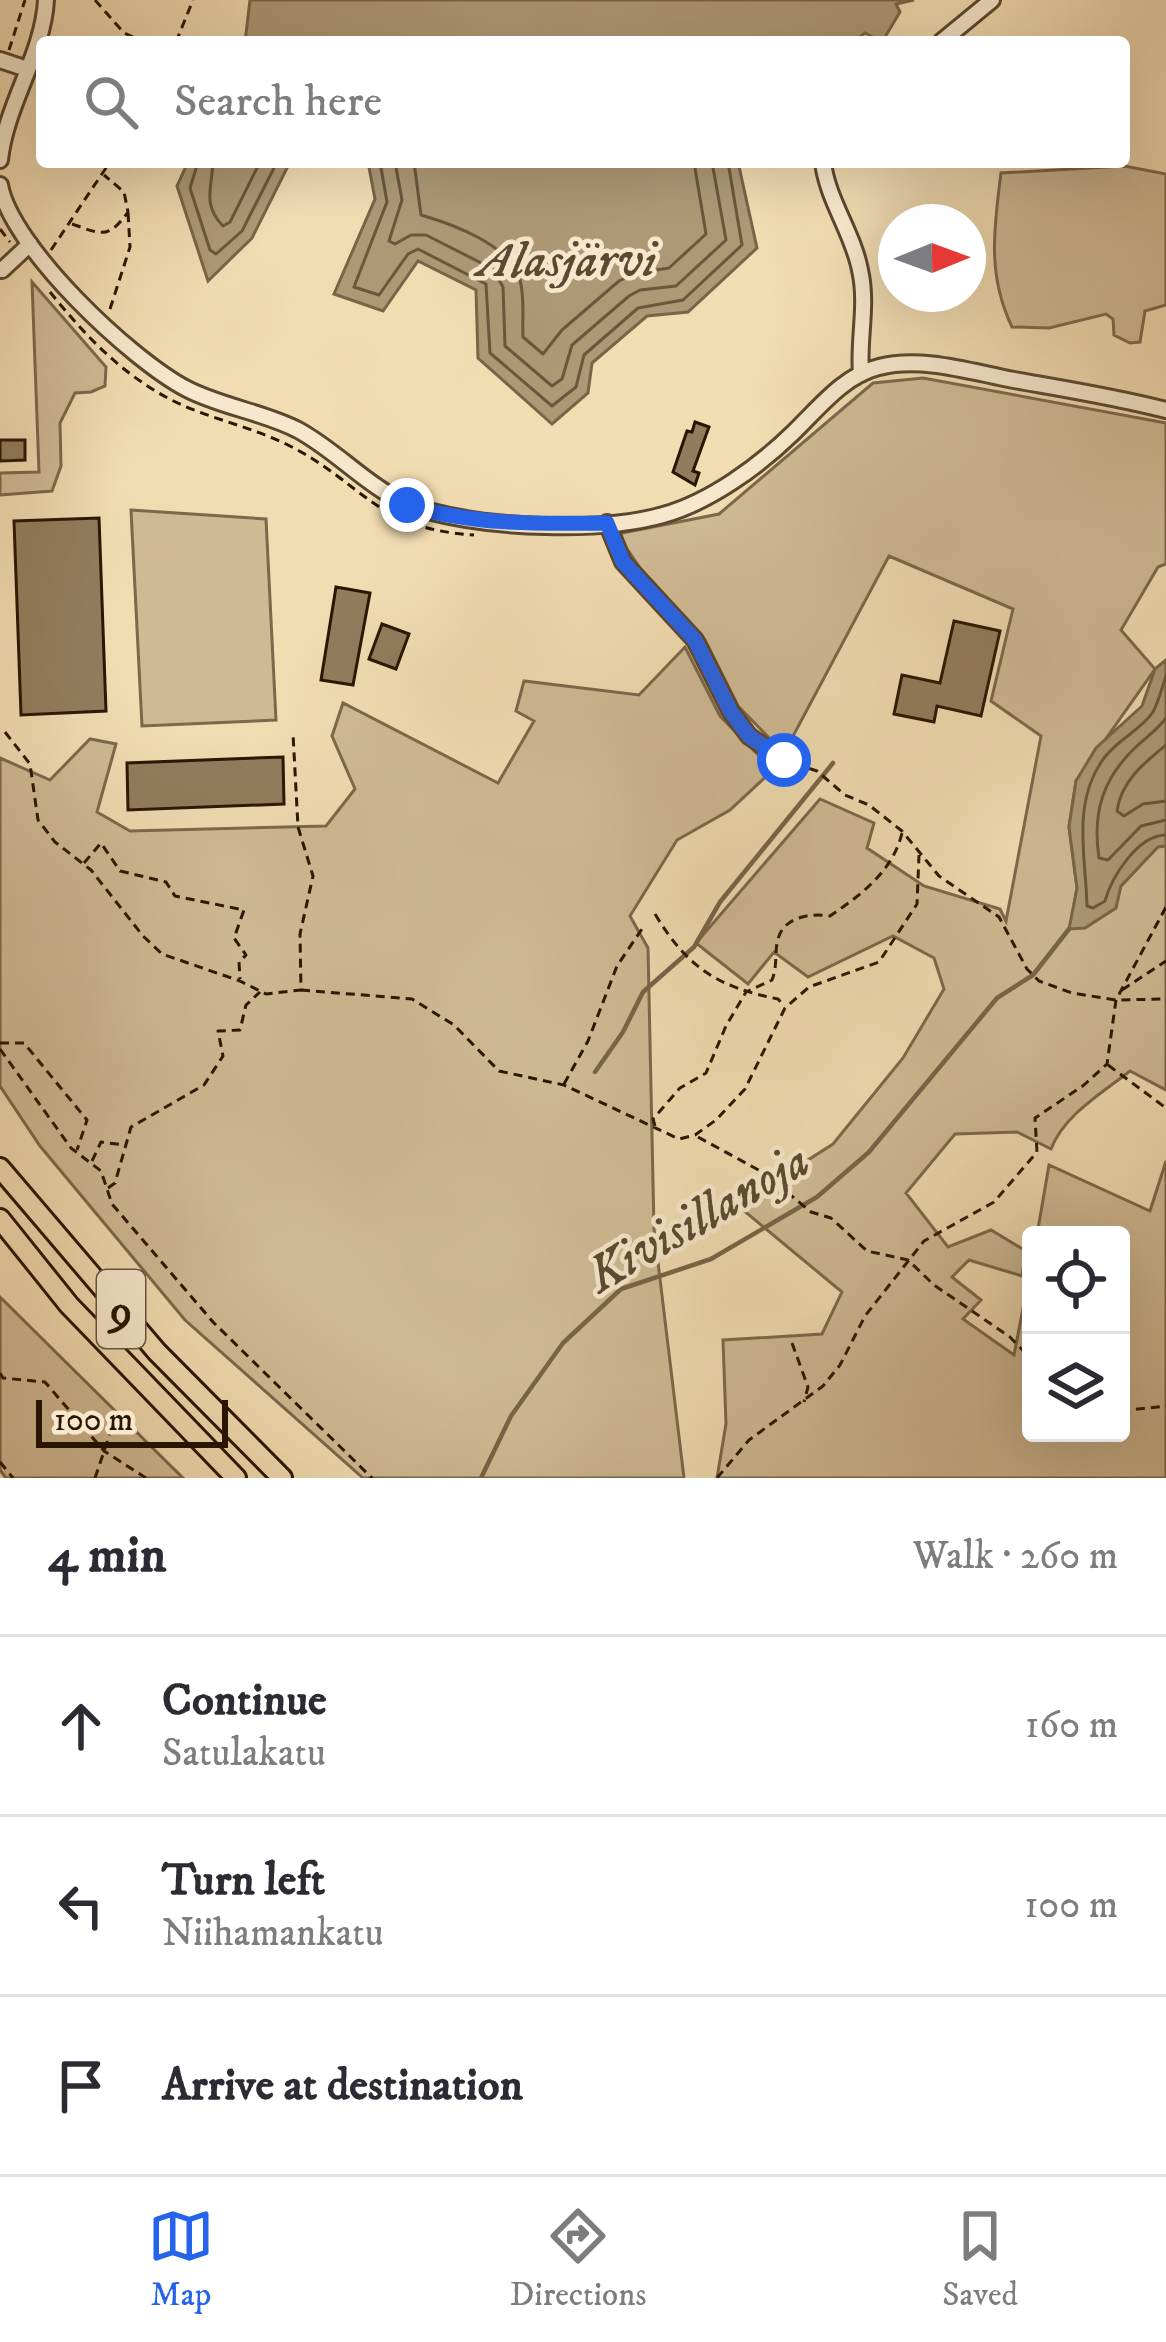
<!DOCTYPE html>
<html lang="en">
<head>
<meta charset="utf-8">
<style>
	body { margin:0; font-family:"IM FELL DW Pica",serif; background:#f2f2f3; color:#2b2b33 }
	.controls { position:absolute; right:36px; bottom:36px; display:grid; overflow:hidden; border-radius:12px; box-shadow:0 12px 48px #0002 }
	.controls button { width:108px; height:108px; display:grid; place-items:center; padding:0; border:0; border-bottom:3px solid #e1e1e2; background:#fff; color:#2b2b33; font:60px sans-serif }
	.compass { position:absolute; left:878px; top:204px; width:108px; height:108px; border-radius:50%; background:#fff; box-shadow:0 12px 48px #0002; rotate:89deg }
	.scale { position:absolute; left:36px; bottom:30px; width:192px; box-sizing:border-box; padding-left:12px; border:6px solid #291501; border-top:0; font-size:33px; line-height:42px; white-space:nowrap; color:#291501; -webkit-text-stroke:9px #f7e8cd; paint-order:stroke }
	.stop { position:absolute; width:36px; height:36px; margin:-27px; border:9px solid #2563eb; border-radius:50%; background:#fff }
	.stop.end { background:#2563eb; border-color:#fff; box-shadow:0 3px 12px #0008 }
	.list { margin:0; padding:0; list-style:none }
	h2 { display:flex; justify-content:space-between; align-items:center; height:156px; margin:0; padding:0 48px; font-size:51px }
	h2 small { font-size:39px; font-weight:400; color:#7c7c81 }
	.list li { display:grid; grid-template-columns:78px 1fr auto; gap:36px; align-items:center; box-sizing:border-box; height:180px; padding:0 48px; border-top:3px solid #e1e1e2 }
	.list b { display:block; font-size:45px; white-space:nowrap }
	.list p { margin:0; font-size:39px; white-space:nowrap; color:#7c7c81 }
	.list em { font-size:39px; font-style:normal; color:#7c7c81 }
	.icon { flex:none; width:66px; height:66px; fill:none; stroke:currentColor; stroke-width:2; stroke-linecap:round; stroke-linejoin:round }
	.map { position:relative; flex:none; width:1166px; height:1478px; overflow:hidden }
	.search { position:absolute; background:#fff; box-shadow:0 12px 48px #0002; left:36px; right:36px; top:36px; height:132px; display:flex; align-items:center; gap:30px; box-sizing:border-box; padding:0 42px; border-radius:12px; color:#7c7c81; font-size:45px }
	.sheet { height:696px; background:#fff }
	nav { display:flex; justify-content:space-around; align-items:center; box-sizing:border-box; height:168px; border-top:3px solid #e1e1e2; background:#fff; font-size:33px; color:#7c7c81 }
	nav a { display:grid; justify-items:center; gap:6px }
	nav .on { color:#2563eb }
	.map>svg:first-child { display:block }
</style>
</head>
<body>
<div class="map">
<svg width="1166" height="1478" viewBox="0 0 1166 1478">
	<rect width="100%" height="100%" fill="#f2dcb2"/>
	<filter id="stains"><feTurbulence type="fractalNoise" baseFrequency=".00167" numOctaves="4"/><feColorMatrix values="0 0 0 0 .2 0 0 0 0 .09 0 0 0 0 .02 0 0 0 .5 -.17"/></filter>
	<radialGradient id="worn" r=".72"><stop offset=".6" stop-color="#630" stop-opacity="0"/><stop offset="1" stop-color="#630" stop-opacity=".3"/></radialGradient>
	<path fill="#d0ba94" stroke="#7c684a" stroke-width="3" d="M1124,166L1166,174V305L1145,311L1140,342L1130,343L1114,335L1113,319L1106,314L1049,328L1012,327C987,275 994,228 1001,173Z
		M32,282L106,367L105,386L91,392L75,393L60,423L61,466L52,491L0,495V473L39,472Z
		M923,378L1166,423V564L1158,567L1121,630L1155,669L1076,781L1069,827L1077,888L1070,929L1121,886L1158,846H1166V1090L1130,1071C1102,1093 1064,1115 1051,1149L1017,1132L955,1134L906,1193L948,1247L991,1230L1026,1251L1022,1276L969,1260L952,1277L981,1300L963,1319L1014,1355L1031,1267V1433H1121V1235H1037L1049,1165L1150,1211L1166,1161V1478H717L726,1424L723,1340L822,1334L842,1292L737,1205L833,1144L903,1058L944,989L934,958L893,936L808,977L774,952L748,984L696,943L820,799L874,823L867,848L924,886L1000,909L1006,921L1041,736L991,701L1013,609L889,556L784,753L738,706L705,640L657,593L617,534L719,514L873,383Z
		M131,510L266,519L276,720L142,726Z
		M685,647L720,716L773,770L730,810L677,840L630,916L648,948L654,1229L684,1478H363L185,1320L40,1146L0,1086V758L50,780L90,739L116,744L97,812L130,831L326,826L355,789L332,736L343,703L498,783L534,721L516,711L524,681L639,695Z
		M0,1297L183,1478H6L0,1470Z"/>
	<path fill="#ae9876" stroke="#796447" stroke-width="3" d="M250,0H914L896,4L900,12L882,42L865,33L853,42H245Z
		M188,162H290L252,238L208,281L177,186Z
		M368,162H738L757,248L688,312L647,316L592,363L588,393L552,424L478,358L476,290L418,261L383,311L334,294L375,199Z
		M1166,660V846L1158,847L1121,886L1116,908L1085,928L1069,929L1077,888L1069,827L1076,781L1096,748L1142,706L1155,669Z"/>
	<g fill="none" stroke-linecap="round" stroke-linejoin="round">
		<path stroke="#6c563c" stroke-width="3" d="M198,162L190,188L210,250L216,254L242,231L277,162
			M213,162C212,187 202,205 223,226L230,222L260,162
			M380,162L387,202L354,287L379,295L408,254L418,249L486,284L490,353L552,406L576,387L584,355L638,308L683,300L742,245L728,162
			M395,162L402,200L389,241L395,244L411,235H426L493,269L503,287L505,346L552,386L562,379L572,345L629,296L640,290L676,286L726,240L712,162
			M414,162L421,215C452,224 511,245 520,280C525,298 522,319 523,337L543,354L562,330L619,281L636,273L669,268L706,234L694,162
			M1166,676C1162,687 1159,701 1153,712C1141,730 1117,740 1104,758C1071,803 1086,857 1087,906L1093,908L1105,901C1112,876 1138,835 1166,835
			M1166,718C1158,729 1148,736 1138,745C1103,777 1092,812 1099,858L1108,860L1141,826L1166,820
			M1166,745C1144,763 1121,781 1117,811L1124,816L1143,804L1166,801"/>
		<path stroke="#796447" stroke-width="4.5" d="M595,1072L623,1032L643,992L694,947L720,902L833,763
			M481,1478L511,1416L563,1343L621,1289L711,1259L817,1197L869,1152L997,998L1033,975L1069,929"/>
	</g>
	<path fill="#927c5d" stroke="#291501" stroke-width="3" d="M695,422L709,427L693,471L699,473L695,485L673,472L687,431L692,432Z
		M0,440H25V460L0,461Z
		M99,518L106,711L21,715L14,521Z
		M336,587L370,593L353,685L321,680Z
		M954,621L1000,631L981,716L937,706L934,722L894,714L902,675L940,683Z
		M382,624L409,634L396,669L369,659Z
		M283,757L284,804L128,810L127,763Z"/>
	<g fill="none" stroke-linecap="round" stroke-linejoin="round">
		<defs>
			<path id="minor" d="M941,42L992,0
				M0,60L27,69
				M0,160C6,104 43,55 46,0
				M823,162C827,199 853,233 860,270C868,305 858,339 861,374
				M0,185C11,247 131,360 187,389C222,407 263,412 298,430C344,455 376,498 428,511C492,528 600,533 663,515C710,502 759,466 793,433C818,409 844,375 879,367C922,356 971,372 1014,380C1065,389 1116,397 1166,410
				M2,270L30,244
				M607,523L623,562L695,640L731,712L749,736L784,760"/>
			<path id="highway" d="M0,1168L157,1352L282,1478
				M0,1219L69,1305L236,1478"/>
		</defs>
		<use href="#minor" stroke="#5b472d" stroke-width="20"/>
		<use href="#highway" stroke="#291501" stroke-width="24"/>
		<path stroke="#291501" stroke-width="3" stroke-dasharray="9 6" stroke-linecap="butt" d="M95,0L124,33L144,42
			M176,42L193,0
			M9,50L25,0
			M72,224C101,234 108,240 128,212L124,192L104,175
			M0,229L10,242
			M51,250L110,162
			M50,292C87,338 127,380 182,405C216,420 253,428 286,444C363,482 374,529 474,535
			M110,309L130,247L128,212
			M5,732L30,764L38,820L55,842L91,870L143,936L162,954L240,981L266,994L301,990L300,934L313,876L298,827L293,734
			M795,764L817,771L845,795L869,805L902,831L939,876L999,917L1027,969L1039,981L1072,993L1116,1000L1166,999
			M84,863L101,843L120,871L166,882L175,896L244,910L234,938L246,955L239,962L240,979
			M655,914C687,967 717,987 778,999L784,1006
			M301,990L412,999L454,1025L499,1071L564,1085L679,1139L695,1135L716,1120L745,1089L785,1008L809,987L879,962L917,904L919,855
			M1122,990L1166,961
			M0,1043H24L87,1120L77,1150
			M0,1049L71,1148L101,1171L112,1204L213,1322L372,1478
			M1108,1065L1166,1108
			M564,1084L588,1041L617,966L644,926
			M655,1126L653,1119L680,1088L706,1073L726,1026L746,992L772,980C778,965 774,953 778,939C784,916 812,913 830,916C861,895 893,871 902,833
			M698,1137L764,1173L811,1212L831,1218L867,1251L908,1260L934,1285L1010,1337L1031,1359
			M92,1161L101,1142L124,1145
			M108,1188L115,1183L131,1127L204,1085L223,1056L218,1031L240,1030L246,1005L260,992
			M792,1343L808,1387L804,1402
			M0,1373L3,1378L45,1382L104,1451L146,1478
			M1121,1411L1166,1406
			M0,1462L13,1478
			M95,1478L117,1413
			M717,1478L749,1440L823,1386L840,1365L865,1316L924,1241L994,1202L1037,1152L1035,1118L1084,1085L1107,1064L1116,1000L1166,907"/>
		<use href="#minor" stroke="#f7e8cd" stroke-width="14"/>
		<use href="#highway" stroke="#f2dcb2" stroke-width="18"/>
	</g>
	<g fill="none" stroke-linecap="round" stroke-linejoin="round">
		<path stroke="#2563eb" stroke-width="15" d="M407,505C471,525 540,524 607,523L623,562L695,640L731,712L749,736L784,760"/>
	</g>
	<g text-anchor="middle" stroke-width="9" stroke-linejoin="round" paint-order="stroke">
		<rect fill="#f7e8cd" stroke="#67543e" stroke-width="3" x="97" y="1270" width="48" height="78" rx="9"/>
		<g font-size="45" font-weight="bold" fill="#291501">
			<text x="121" y="1325">9</text>
		</g>
		<g font-size="51" font-style="italic" fill="#5e4930" stroke="#f7e8cd">
			<text x="567" y="276">Alasjärvi</text>
			<text transform="translate(697 1216) rotate(-30)" y="18">Kivisillanoja</text>
		</g>
	</g>
	<rect width="100%" height="100%" filter="url(#stains)"/>
	<rect width="100%" height="100%" fill="url(#worn)"/>
</svg>
<div class="controls">
<button><svg class="icon" aria-label="locate" viewBox="0 0 24 24"><circle cx="12" cy="12" r="6"/><path d="M12 2v4M12 18v4M2 12h4M18 12h4"/></svg></button>
<button><svg class="icon" aria-label="layers" viewBox="0 0 24 24"><path d="M12 4l9 5-9 5-9-5zM3 14l9 5 9-5"/></svg></button>
</div>
<svg class="compass" viewBox="-18 -18 36 36"><path d="M0-13l5 13h-10z" fill="#e53935"/><path d="M0 13l5-13h-10z" fill="#7c7c81"/></svg>
<div class="scale">100 m</div>
<div class="stop" style="left:784px;top:760px"></div>
<div class="stop end" style="left:407px;top:505px"></div>
<div class="search"><svg class="icon" aria-label="search" viewBox="0 0 24 24"><circle cx="10" cy="10" r="6"/><path d="M15 15l6 6"/></svg>Search here</div>
</div>
<section class="sheet">
<h2>4 min<small>Walk · 260 m</small></h2>
<ul class="list">
<li><svg class="icon" aria-label="ahead" viewBox="0 0 24 24"><path d="M12 20V5M6 11l6-6 6 6"/></svg><div><b>Continue</b><p>Satulakatu</p></div><em>160 m</em></li>
<li><svg class="icon" aria-label="left" viewBox="0 0 24 24"><path d="M17 20v-9H6M10 6l-5 5 5 5"/></svg><div><b>Turn left</b><p>Niihamankatu</p></div><em>100 m</em></li>
<li><svg class="icon" aria-label="arrive" viewBox="0 0 24 24"><path d="M6 21V4h12l-3 4 3 4H6"/></svg><div><b>Arrive at destination</b></div></li>
</ul>
</section>
<nav>
<a class="on"><svg class="icon" aria-label="map" viewBox="0 0 24 24"><path d="M3 6l6-2 6 2 6-2v14l-6 2-6-2-6 2zM9 4v14M15 6v14"/></svg>Map</a>
<a><svg class="icon" aria-label="directions" viewBox="0 0 24 24"><path d="M12 3l9 9-9 9-9-9zM9 14v-3h6M13 9l2 2-2 2"/></svg>Directions</a>
<a><svg class="icon" aria-label="saved" viewBox="0 0 24 24"><path d="M7 4h10v16l-5-4-5 4z"/></svg>Saved</a>
</nav>
</body>
</html>
